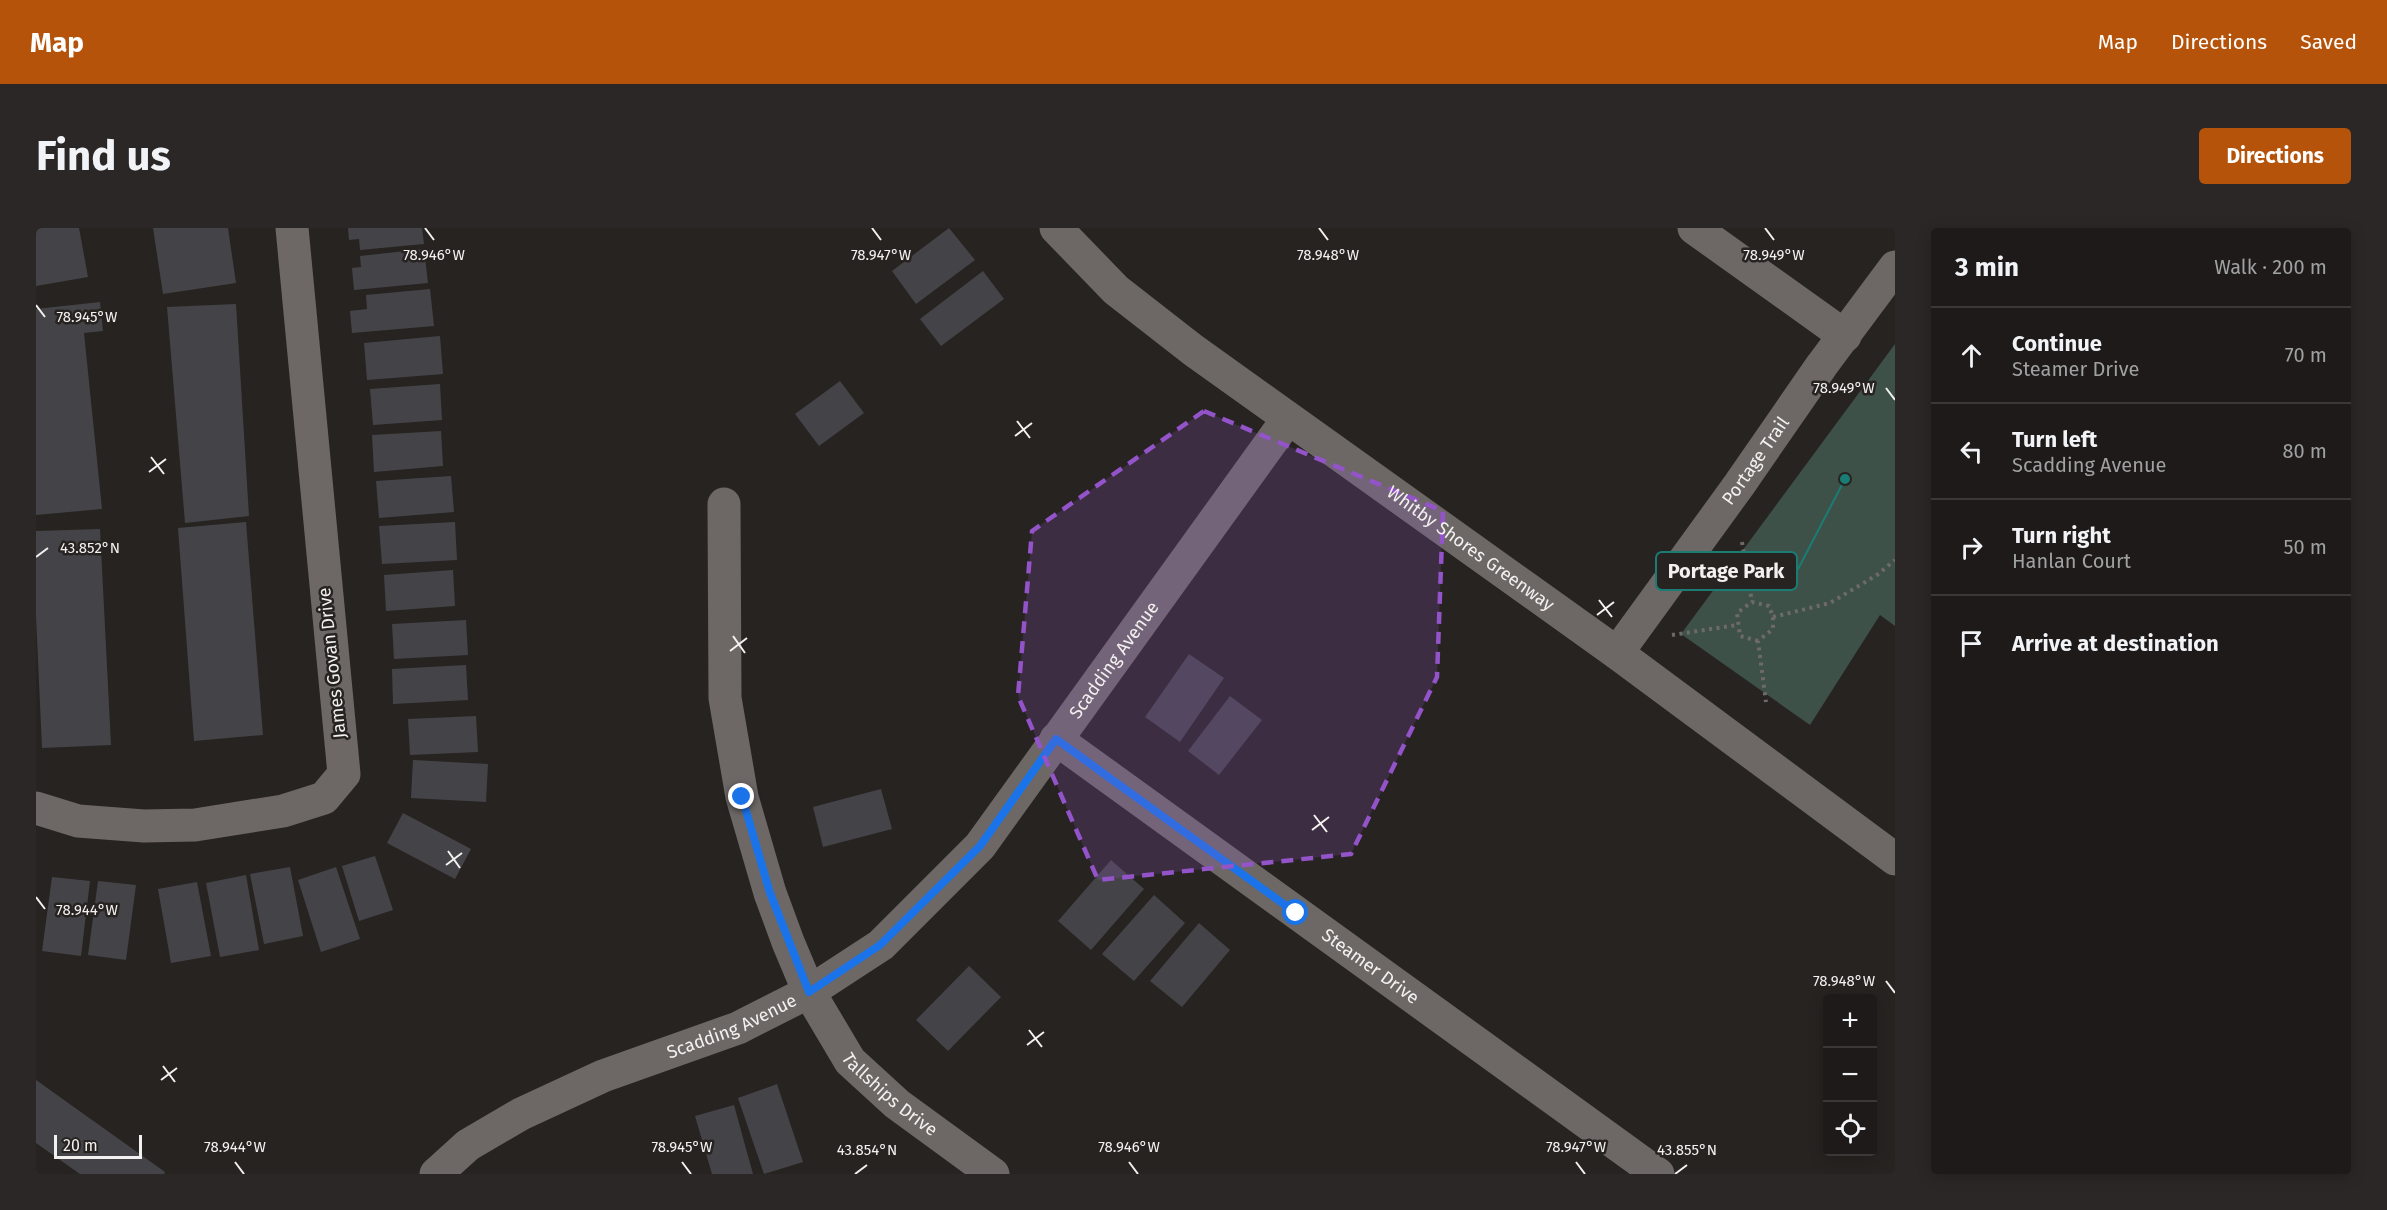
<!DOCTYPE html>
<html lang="en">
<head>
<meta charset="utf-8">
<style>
	body { margin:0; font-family:"Fira Sans",sans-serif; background:#2a2726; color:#f1f3f6 }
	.controls { position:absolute; right:18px; bottom:18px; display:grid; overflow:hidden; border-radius:6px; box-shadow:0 3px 15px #0003 }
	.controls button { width:54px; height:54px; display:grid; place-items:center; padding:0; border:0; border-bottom:2px solid #3b3838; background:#1d1a19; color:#f1f3f6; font:30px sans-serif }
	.scale { position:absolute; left:18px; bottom:15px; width:88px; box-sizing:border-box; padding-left:6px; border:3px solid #f3f1ef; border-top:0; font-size:16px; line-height:21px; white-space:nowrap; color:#f3f1ef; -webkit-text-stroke:4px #272321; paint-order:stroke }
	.stop { position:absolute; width:18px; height:18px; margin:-14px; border:4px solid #1a73e8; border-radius:50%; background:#fff }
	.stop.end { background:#1a73e8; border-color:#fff; box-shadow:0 2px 6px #0008 }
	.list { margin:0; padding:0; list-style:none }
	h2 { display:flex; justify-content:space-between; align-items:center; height:78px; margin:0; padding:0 24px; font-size:26px }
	h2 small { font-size:20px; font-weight:400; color:#a0a1a2 }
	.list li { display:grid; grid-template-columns:39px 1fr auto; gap:18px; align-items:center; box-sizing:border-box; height:96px; padding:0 24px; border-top:2px solid #3b3838 }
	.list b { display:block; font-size:22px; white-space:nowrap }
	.list p { margin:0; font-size:20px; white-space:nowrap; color:#a0a1a2 }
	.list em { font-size:20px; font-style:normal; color:#a0a1a2 }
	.icon { flex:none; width:33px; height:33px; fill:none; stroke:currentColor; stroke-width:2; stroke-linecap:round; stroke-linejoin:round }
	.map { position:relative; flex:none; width:1859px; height:946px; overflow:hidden; border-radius:6px }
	header { display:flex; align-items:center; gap:36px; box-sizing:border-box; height:84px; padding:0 30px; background:#b45309; color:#fff }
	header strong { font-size:28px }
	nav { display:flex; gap:33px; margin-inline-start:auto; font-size:21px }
	.intro { display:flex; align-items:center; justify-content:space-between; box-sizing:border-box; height:144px; padding:0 36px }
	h1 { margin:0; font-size:42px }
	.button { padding:15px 27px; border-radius:6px; background:#b45309; color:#fff; font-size:21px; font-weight:700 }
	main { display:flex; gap:36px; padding:0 36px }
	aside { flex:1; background:#1d1a19; border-radius:6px; box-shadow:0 3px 15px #0003 }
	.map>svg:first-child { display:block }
</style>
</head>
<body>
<header>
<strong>Map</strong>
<nav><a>Map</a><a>Directions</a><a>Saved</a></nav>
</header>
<div class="intro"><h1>Find us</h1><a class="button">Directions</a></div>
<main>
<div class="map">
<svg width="1859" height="946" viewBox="0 0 1859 946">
	<rect width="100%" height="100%" fill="#272321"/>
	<path fill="#3d5148" d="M1859,116V398L1844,387L1774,497L1645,406Z"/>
	<path fill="#444448" d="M0,0H43L52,49L0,58Z
		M117,0H192L200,55L127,66Z
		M312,0H386L388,16L324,22L323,11L313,12Z
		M913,0L939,32L880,76L856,43Z
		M388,21L392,55L318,62L316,40L325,39L324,28Z
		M947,43L968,71L905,118L884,91Z
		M394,61L398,98L316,105L314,83L331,81L330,67Z
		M64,74L67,103L48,105L66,281L0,287V81Z
		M200,76L213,288L149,295L131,79Z
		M404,108L407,146L331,152L328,115Z
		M804,153L828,185L783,218L759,186Z
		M404,156L406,192L337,197L334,161Z
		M405,203L407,238L338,244L336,207Z
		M415,248L418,284L343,290L340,253Z
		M210,294L227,507L158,513L142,300Z
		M419,294L421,332L346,336L343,298Z
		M64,301L75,517L6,520L0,388V303Z
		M417,342L419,378L350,383L348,347Z
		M430,392L432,427L358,431L356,396Z
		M1153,426L1188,450L1144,514L1109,489Z
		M430,437L432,472L357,476L356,441Z
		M1194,468L1226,492L1183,547L1152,523Z
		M440,488L442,524L374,527L372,491Z
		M377,532L452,536L450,574L375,570Z
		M845,561L856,601L787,619L777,579Z
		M367,585L435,621L419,651L351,615Z
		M339,628L357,682L323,693L306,638Z
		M1075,632L1108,661L1055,722L1022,693Z
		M254,639L267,708L228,716L214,646Z
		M300,639L324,711L285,724L262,652Z
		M210,647L223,722L184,729L170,655Z
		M16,649L54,653L45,728L6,723Z
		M62,653L100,657L90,732L52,727Z
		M161,654L175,728L135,735L122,661Z
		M1118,667L1149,695L1098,753L1066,726Z
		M1163,695L1194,722L1146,779L1114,753Z
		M933,738L965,769L912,823L880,792Z
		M0,852L129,944L128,946H44L0,915Z
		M741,856L767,934L728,946L702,870Z
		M698,877L717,946H676L659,888Z"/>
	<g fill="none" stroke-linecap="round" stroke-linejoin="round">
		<path stroke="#6e6a68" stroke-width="4" stroke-dasharray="3 4.5" stroke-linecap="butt" d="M1706,314L1716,374
			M1737,389L1794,375L1841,347L1859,332
			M1636,407L1701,397
			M1722,413L1704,408L1701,385L1716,374L1733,378L1737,389V401L1722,413L1730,474"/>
		<g stroke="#6d6866" stroke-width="33">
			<path id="s1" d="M1020,0L1080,62L1157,122L1581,425L1859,631"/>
			<path d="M1658,0L1809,108"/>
			<path id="s2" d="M688,276L689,470L706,569L734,665L752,714L773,764L814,833L861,876L957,946"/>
			<path id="s3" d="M1581,425L1703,257L1786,137L1859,39"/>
			<path id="s4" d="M1020,511L1622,946"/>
			<path d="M0,580L42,593L108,598L159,597L247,583L288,570L308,546L256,0"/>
			<path id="s5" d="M400,946L432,917L485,886L567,848L702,800L773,764L845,717L944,618L1251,192"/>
		</g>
	</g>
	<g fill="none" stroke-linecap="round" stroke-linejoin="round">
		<path stroke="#1a73e8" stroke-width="8" d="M706,569L734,665L773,764L844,717L944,618L1020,511L1260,685"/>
	</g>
	<path fill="#9353c9" fill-opacity="0.2" stroke="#9353c9" stroke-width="4.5" stroke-dasharray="12 8" stroke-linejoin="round" d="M1168,183L1407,283L1401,449L1315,626L1062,652L982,468L996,303Z"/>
	<path fill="none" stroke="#f3f1ef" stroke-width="2" d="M389,0L398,12M836,0L845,12M1283,0L1292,12M1729,0L1738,12M0,77L9,89M1850,160L1859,172M981,193L994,210M979,208L996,195M115,229L128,246M113,244L130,231M0,329L12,320M1563,372L1576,389M1561,387L1578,374M697,408L709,425M694,423L711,410M1278,587L1291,604M1276,602L1293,589M412,623L424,640M410,637L426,625M0,669L9,681M1850,753L1859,765M993,802L1006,819M991,817L1008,804M127,838L139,854M125,852L141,840M199,934L208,946M646,934L655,946M1093,934L1102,946M1540,934L1549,946M819,946L831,937M1639,946L1651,937"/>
	<g text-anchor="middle" stroke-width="5" stroke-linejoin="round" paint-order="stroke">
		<g font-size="18" fill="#f3f1ef" stroke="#272321">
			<text dy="6" stroke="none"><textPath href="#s3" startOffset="237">Portage Trail</textPath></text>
			<text dy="6" stroke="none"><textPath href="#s1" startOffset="525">Whitby Shores Greenway</textPath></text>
			<text dy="6" stroke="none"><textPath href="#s5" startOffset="873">Scadding Avenue</textPath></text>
			<text transform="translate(296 435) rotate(-96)" y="6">James Govan Drive</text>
			<text dy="6" stroke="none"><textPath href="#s4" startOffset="388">Steamer Drive</textPath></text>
			<text dy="6" stroke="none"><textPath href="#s5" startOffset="333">Scadding Avenue</textPath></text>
			<text dy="6" stroke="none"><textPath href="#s2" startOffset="633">Tallships Drive</textPath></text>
		</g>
	</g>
	<g font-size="15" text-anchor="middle" fill="#f3f1ef" stroke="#272321" stroke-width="5" stroke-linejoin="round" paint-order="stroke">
		<text x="398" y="32">78.946°W</text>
		<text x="845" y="32">78.947°W</text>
		<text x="1292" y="32">78.948°W</text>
		<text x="1738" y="32">78.949°W</text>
		<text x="51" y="94">78.945°W</text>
		<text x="1808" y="165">78.949°W</text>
		<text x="54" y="325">43.852°N</text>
		<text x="51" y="687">78.944°W</text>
		<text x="1808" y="758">78.948°W</text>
		<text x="199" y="924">78.944°W</text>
		<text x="646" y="924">78.945°W</text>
		<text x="1093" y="924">78.946°W</text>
		<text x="1540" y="924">78.947°W</text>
		<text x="831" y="927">43.854°N</text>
		<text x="1651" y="927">43.855°N</text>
	</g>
	<path fill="none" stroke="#1a7c74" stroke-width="2" d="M1809 251L1761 343"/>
	<circle fill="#1a7c74" stroke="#272321" stroke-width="2" cx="1809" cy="251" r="6"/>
	<rect fill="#272321" stroke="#1a7c74" stroke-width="2" x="1620" y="324" width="141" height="38" rx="6"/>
	<g font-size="20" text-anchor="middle" font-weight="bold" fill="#f3f1ef">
		<text x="1690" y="350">Portage Park</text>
	</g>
</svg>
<div class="controls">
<button>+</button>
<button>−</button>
<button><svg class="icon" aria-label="locate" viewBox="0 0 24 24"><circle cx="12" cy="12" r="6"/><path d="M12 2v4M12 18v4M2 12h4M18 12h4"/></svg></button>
</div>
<div class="scale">20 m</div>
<div class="stop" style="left:1260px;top:685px"></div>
<div class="stop end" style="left:706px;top:569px"></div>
</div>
<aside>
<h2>3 min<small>Walk · 200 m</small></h2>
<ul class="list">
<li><svg class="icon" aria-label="ahead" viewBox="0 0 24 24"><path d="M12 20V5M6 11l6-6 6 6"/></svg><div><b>Continue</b><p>Steamer Drive</p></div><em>70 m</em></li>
<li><svg class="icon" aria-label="left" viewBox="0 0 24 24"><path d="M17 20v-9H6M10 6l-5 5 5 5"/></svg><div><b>Turn left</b><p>Scadding Avenue</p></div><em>80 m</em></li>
<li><svg class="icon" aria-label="right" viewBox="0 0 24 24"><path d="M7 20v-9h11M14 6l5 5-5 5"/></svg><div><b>Turn right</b><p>Hanlan Court</p></div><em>50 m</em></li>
<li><svg class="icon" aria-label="arrive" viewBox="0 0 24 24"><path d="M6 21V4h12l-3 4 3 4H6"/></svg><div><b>Arrive at destination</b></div></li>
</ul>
</aside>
</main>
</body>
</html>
